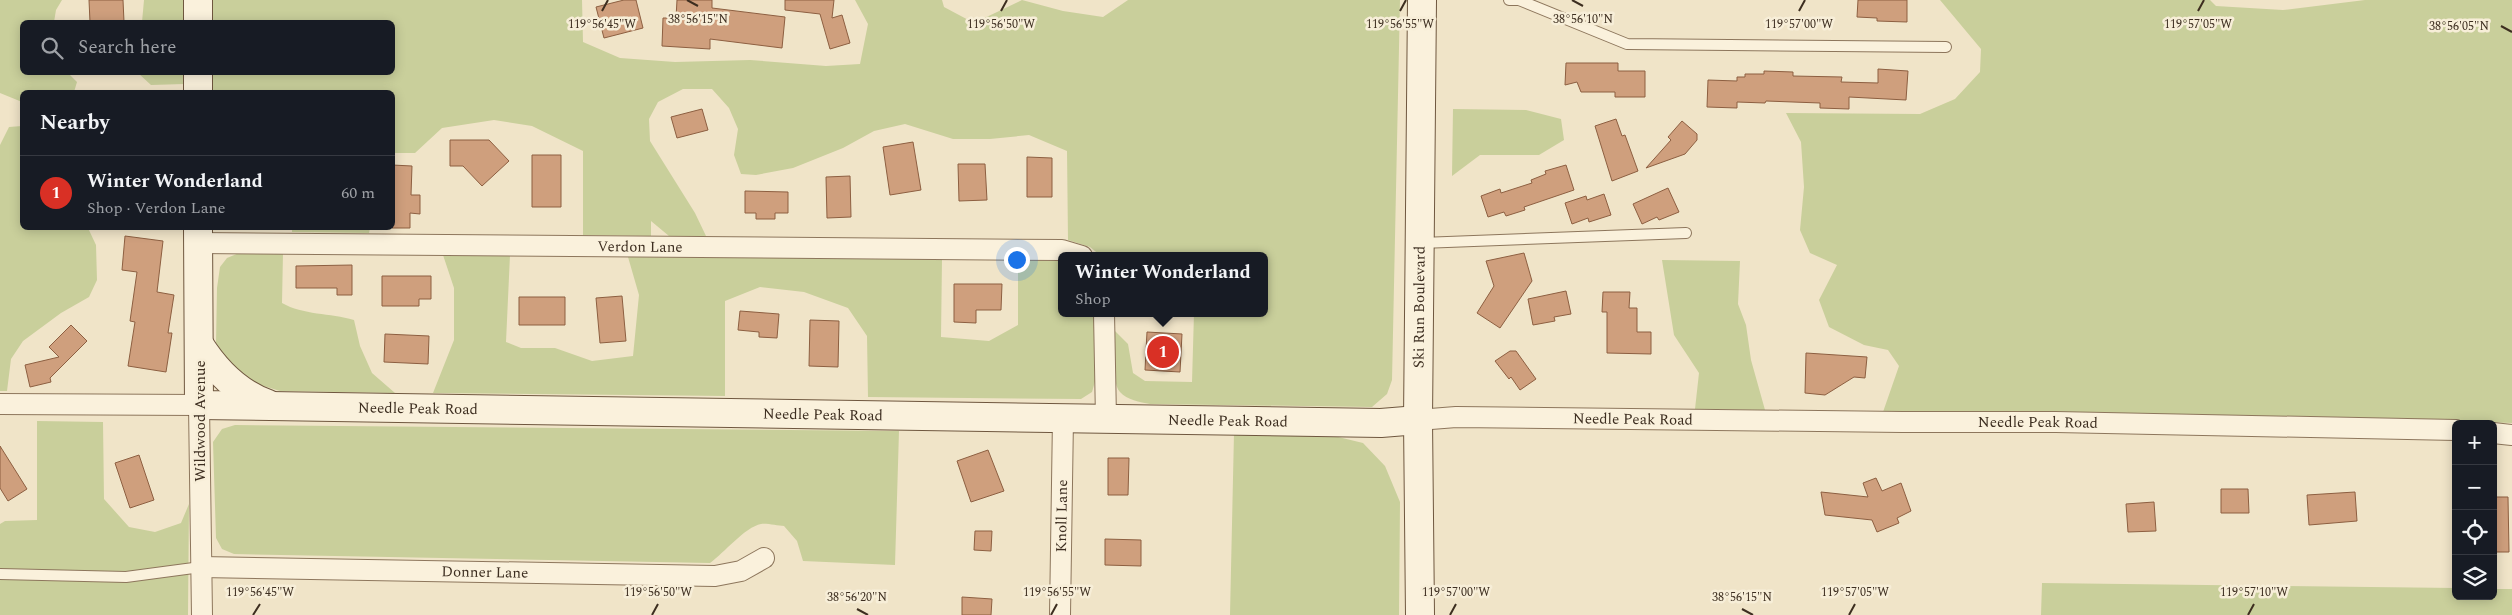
<!DOCTYPE html>
<html lang="en">
<head>
<meta charset="utf-8">
<style>
	body { margin:0; font-family:Spectral,serif; background:#20242c; color:#f1f3f6 }
	.controls { position:absolute; right:15px; bottom:15px; display:grid; overflow:hidden; border-radius:8px; box-shadow:0 2px 12px #0003 }
	.controls button { width:45px; height:45px; display:grid; place-items:center; padding:0; border:0; border-bottom:1px solid #363941; background:#171b24; color:#f1f3f6; font:25px sans-serif }
	.you { position:absolute; left:1016px; top:259px; width:18px; height:18px; margin:-12px; border:4px solid #fff; border-radius:50%; background:#1a73e8; box-shadow:0 0 0 8px #1a73e833 }
	.badge { display:grid; place-items:center; width:32px; height:32px; border-radius:50%; background:#d93025; color:#fff; font-size:16px; font-weight:700 }
	.pin { position:absolute; translate:-50% -50%; border:2px solid #fff; box-shadow:0 1px 5px #0006 }
	.popup { position:absolute; left:1058px; top:252px; width:210px; height:65px; box-sizing:border-box; display:grid; place-content:center; border-radius:8px; background:#171b24; filter:drop-shadow(0 1px 4px #0005); font-size:16px; white-space:nowrap; color:#9ea1a6 }
	.popup b { font-size:19px; color:#f1f3f6 }
	.popup::after { content:''; position:absolute; left:50%; top:100%; margin-left:-10px; border:10px solid transparent; border-top-color:#171b24 }
	.list { margin:0; padding:0; list-style:none }
	h2 { display:flex; justify-content:space-between; align-items:center; height:65px; margin:0; padding:0 20px; font-size:21px }
	h2 small { font-size:16px; font-weight:400; color:#9ea1a6 }
	.list li { display:grid; grid-template-columns:32px 1fr auto; gap:15px; align-items:center; box-sizing:border-box; height:75px; padding:0 20px; border-top:1px solid #363941 }
	.list b { display:block; font-size:19px; white-space:nowrap }
	.list p { margin:0; font-size:16px; white-space:nowrap; color:#9ea1a6 }
	.list em { font-size:16px; font-style:normal; color:#9ea1a6 }
	.icon { flex:none; width:28px; height:28px; fill:none; stroke:currentColor; stroke-width:2; stroke-linecap:round; stroke-linejoin:round }
	.map { position:relative; flex:none; width:2512px; height:615px; overflow:hidden }
	.search { position:absolute; background:#171b24; box-shadow:0 2px 12px #0003; left:20px; top:20px; width:375px; height:55px; display:flex; align-items:center; gap:12px; box-sizing:border-box; padding:0 18px; border-radius:8px; color:#9ea1a6; font-size:19px }
	.panel { position:absolute; background:#171b24; box-shadow:0 2px 12px #0003; left:20px; top:90px; width:375px; height:140px; border-radius:8px }
	.map>svg:first-child { display:block }
</style>
</head>
<body>
<div class="map">
<svg width="2512" height="615" viewBox="0 0 2512 615">
	<rect width="100%" height="100%" fill="#f0e4c8"/>
	<path fill="#c9cf9b" d="M0,0H62L56,10L54,22H22V72L68,73L77,82L74,92H22V102L0,93Z
		M144,0H184V22H142Z
		M212,0H582L583,42L620,58L675,62L750,60L826,66L860,64L868,24L855,0H942L944,7L974,23L1022,0L1063,11L1103,17L1128,0H1400L1392,380L1387,394L1372,407L1150,404C1140,402 1127,400 1120,392C1111,382 1114,345 1114,330L1128,344L1133,373L1145,381L1192,382L1194,313H1264V256H1101L1090,247L1068,240L1067,151L1029,135L990,139H953L905,124L874,131L843,148L793,168L756,175L741,174L734,155L738,129L729,108L712,89H683L658,102L649,119L650,141L695,213L706,236H669L651,221V236L583,235V151L532,126L494,120L442,128L415,153H393L392,92L258,91L211,92V73L392,72V22H212Z
		M1940,0H2210L2216,6L2283,10L2365,0H2512V423L2338,417L1883,412L1899,366L1888,350L1864,345L1829,327L1819,300L1837,265L1810,253L1800,230L1804,187L1801,142L1786,113L1920,114L1955,99L1980,72L1981,49Z
		M138,73H185V84L151,85Z
		M1453,109L1526,110L1561,119L1564,140L1539,155H1480L1452,176Z
		M22,126V228H88L96,245L97,280L89,297L61,313L23,341L11,359L7,391H0V145L9,127Z
		M292,228H370L369,233L292,232Z
		M239,253H283L282,303C303,315 330,313 354,320L360,346L372,373L395,393L280,391L254,383L235,370L224,359L216,343L217,288L220,267L227,258Z
		M443,255H510L506,342L521,348H555L592,361L633,356L639,295L628,257L942,259L941,337L989,341L1018,325V260L1059,261H1062V313H1094L1096,378L1092,392L1081,399L868,397L867,336L848,308L804,292L760,287L725,301V396L433,393L454,340V288Z
		M1662,260L1740,261L1738,304L1746,325L1751,360L1765,410L1695,409L1699,373L1674,335Z
		M37,421L103,422L104,499L129,527L155,532L181,523L189,504L188,615H0V524L5,521L37,520Z
		M235,425L899,431L895,565L803,561L797,541L784,526C778,526 767,523 761,524C745,527 724,553 710,563L234,554L222,549L216,538L213,442L222,429Z
		M1234,433L1330,435L1363,443L1385,466L1400,502L1399,615H1230Z
		M2042,583L2456,588V596H2493V589H2512V615H2041Z"/>
	<path fill="#cf9f7d" stroke="#8d5f41" d="M89,0H123L124,22H90Z
		M624,0H636L643,28L604,38L596,7Z
		M677,0H712V8L785,17L782,48L710,39V49L662,46L663,18H676Z
		M785,0H834L832,18L842,15L850,43L830,49L820,14L785,10Z
		M1858,0H1907V22L1877,21V18L1857,17Z
		M1566,63H1618V71H1645V97H1615V92H1581L1577,82L1565,85Z
		M1878,69L1908,71L1906,100L1849,97V109L1820,108V103L1766,101L1765,103L1737,102V108L1707,107L1708,80L1737,81V77H1745V74H1764V71L1793,72V76L1842,77L1841,82L1878,83Z
		M702,109L708,130L677,138L671,117Z
		M1616,119L1622,136L1625,135L1638,171L1612,181L1595,126Z
		M1682,121L1697,134V140L1685,154L1646,168L1671,140L1668,137Z
		M450,140H489L509,161L482,186L463,166H450Z
		M913,142L921,190L890,195L883,147Z
		M532,155H561V207H532Z
		M1027,157L1052,158V197H1027Z
		M958,164H985L987,200L959,201Z
		M392,165L412,166L411,195H420V214L410,213V228H392Z
		M1566,165L1574,190L1524,207L1525,210L1506,216L1504,212L1488,217L1481,196L1500,189L1501,193L1532,183L1531,180L1546,174L1545,171Z
		M850,176L851,217L827,218L826,177Z
		M1668,188L1679,212L1659,220L1657,217L1642,224L1633,204Z
		M745,191L788,192V213H775V219H756V213H745Z
		M1604,194L1611,215L1589,222L1588,218L1572,224L1565,203L1586,196L1587,200Z
		M125,236L163,241L157,292L174,295L168,333H172L166,372L128,366L135,322L130,321L137,272L122,270Z
		M1524,253L1532,281L1500,328L1477,313L1494,286L1486,261Z
		M352,265V295H337V288H296V266Z
		M382,276H431V299H419V306H382Z
		M954,284H1002L1001,310H976V323L954,322Z
		M1566,291L1571,314L1554,317L1555,321L1533,325L1528,299Z
		M1603,292H1630L1629,308H1637V332H1651V354L1607,353V312H1602Z
		M622,296L626,341L600,343L596,298Z
		M519,297H565V325H519Z
		M740,311L779,314L777,338L759,337V332L738,330Z
		M810,320L839,321L838,367L809,366Z
		M71,325L87,341L50,378L51,382L30,387L25,365L59,357L49,347Z
		M1147,332L1182,334L1180,372L1145,370Z
		M385,334L429,336L428,364L384,362Z
		M1510,351H1516L1536,379L1520,390L1511,377L1509,379L1495,361Z
		M1806,353L1867,357L1865,378L1854,377L1825,395L1805,393Z
		M0,446L27,489L8,501L0,488Z
		M988,450L1004,491L971,502L957,461Z
		M139,455L154,500L130,508L115,463Z
		M1108,458H1129L1128,495H1108Z
		M1876,478L1882,491L1901,483L1911,511L1897,518L1899,523L1877,532L1872,520L1825,515L1821,492L1868,497L1863,483Z
		M2221,489H2248L2249,513H2221Z
		M2355,492L2357,521L2309,525L2307,495Z
		M2493,497H2508L2509,552H2493Z
		M2154,502L2156,531L2128,532L2126,504Z
		M975,531H992L991,551L974,550Z
		M1105,539L1141,540V566L1105,565Z
		M962,597L992,599L991,615H962Z"/>
	<g fill="none" stroke-linecap="round" stroke-linejoin="round">
		<defs>
			<path id="lane" d="M1509,0H1519L1627,44L1946,47
				M1421,243L1686,233
				M0,574L126,577L201,567"/>
			<g id="street">
				<path id="s1" d="M198,243L1062,250L1082,256"/>
				<path d="M1104,313L1106,419"/>
				<path d="M0,404L199,405L202,615"/>
				<path id="s2" d="M1418,420L1456,417L1902,422H2056L2456,430"/>
				<path d="M2493,433L2512,435"/>
				<path id="s3" d="M201,567L715,576L741,571L764,558"/>
				<path id="s4" d="M1060,615L1063,418"/>
			</g>
			<g id="secondary">
				<path d="M198,22V0"/>
				<path d="M198,92V72"/>
				<path id="s5" d="M198,228L199,405L1381,423L1418,420"/>
				<path d="M199,344C216,371 237,393 268,404"/>
				<path id="s6" d="M1420,615L1418,420L1422,0"/>
			</g>
		</defs>
		<use href="#lane" stroke="#8d765c" stroke-width="12"/>
		<use href="#street" stroke="#8d765c" stroke-width="22"/>
		<use href="#secondary" stroke="#6f573f" stroke-width="30"/>
		<use href="#lane" stroke="#faf1dc" stroke-width="10"/>
		<use href="#street" stroke="#faf1dc" stroke-width="20"/>
		<use href="#secondary" stroke="#faf1dc" stroke-width="28"/>
	</g>
	<path fill="none" stroke="#3d2e20" stroke-width="2" d="M687,0L698,6M1572,0L1583,6M602,11L608,0M1001,11L1007,0M1400,11L1406,0M1799,11L1805,0M2198,11L2204,0M2501,26L2512,32M857,609L868,615M1742,609L1753,615M253,615L260,604M652,615L658,604M1051,615L1057,604M1450,615L1456,604M1849,615L1855,604M2248,615L2254,604"/>
	<g text-anchor="middle" stroke-width="5" stroke-linejoin="round" paint-order="stroke">
		<g font-size="15" fill="#3d2e20" stroke="#f7eed8">
			<text dy="5" stroke="none"><textPath href="#s1" startOffset="442">Verdon Lane</textPath></text>
			<text dy="5" stroke="none"><textPath href="#s6" startOffset="308">Ski Run Boulevard</textPath></text>
			<text dy="5" stroke="none"><textPath href="#s5" startOffset="396">Needle Peak Road</textPath></text>
			<text dy="5" stroke="none"><textPath href="#s5" startOffset="801">Needle Peak Road</textPath></text>
			<text dy="5" stroke="none"><textPath href="#s2" startOffset="215">Needle Peak Road</textPath></text>
			<text transform="translate(200 421) rotate(-90)" y="5">Wildwood Avenue</text>
			<text dy="5" stroke="none"><textPath href="#s5" startOffset="1206">Needle Peak Road</textPath></text>
			<text dy="5" stroke="none"><textPath href="#s2" startOffset="620">Needle Peak Road</textPath></text>
			<text dy="5" stroke="none"><textPath href="#s4" startOffset="99">Knoll Lane</textPath></text>
			<text dy="5" stroke="none"><textPath href="#s3" startOffset="284">Donner Lane</textPath></text>
		</g>
	</g>
	<g font-size="12" text-anchor="middle" fill="#3d2e20" stroke="#f7eed8" stroke-width="5" stroke-linejoin="round" paint-order="stroke">
		<text x="1583" y="23">38°56'10"N</text>
		<text x="698" y="23">38°56'15"N</text>
		<text x="602" y="28">119°56'45"W</text>
		<text x="1001" y="28">119°56'50"W</text>
		<text x="2198" y="28">119°57'05"W</text>
		<text x="1400" y="28">119°56'55"W</text>
		<text x="1799" y="28">119°57'00"W</text>
		<text x="2459" y="30">38°56'05"N</text>
		<text x="260" y="596">119°56'45"W</text>
		<text x="658" y="596">119°56'50"W</text>
		<text x="1057" y="596">119°56'55"W</text>
		<text x="1456" y="596">119°57'00"W</text>
		<text x="1855" y="596">119°57'05"W</text>
		<text x="2254" y="596">119°57'10"W</text>
		<text x="857" y="601">38°56'20"N</text>
		<text x="1742" y="601">38°56'15"N</text>
	</g>
</svg>
<div class="controls">
<button>+</button>
<button>−</button>
<button><svg class="icon" aria-label="locate" viewBox="0 0 24 24"><circle cx="12" cy="12" r="6"/><path d="M12 2v4M12 18v4M2 12h4M18 12h4"/></svg></button>
<button><svg class="icon" aria-label="layers" viewBox="0 0 24 24"><path d="M12 4l9 5-9 5-9-5zM3 14l9 5 9-5"/></svg></button>
</div>
<div class="you"></div>
<div class="pin badge" style="left:1163px;top:352px">1</div>
<div class="popup"><b>Winter Wonderland</b>Shop</div>
<div class="search"><svg class="icon" aria-label="search" viewBox="0 0 24 24"><circle cx="10" cy="10" r="6"/><path d="M15 15l6 6"/></svg>Search here</div>
<section class="panel">
<h2>Nearby<small></small></h2>
<ul class="list">
<li><span class="badge">1</span><div><b>Winter Wonderland</b><p>Shop · Verdon Lane</p></div><em>60 m</em></li>
</ul>
</section>
</div>
</body>
</html>
